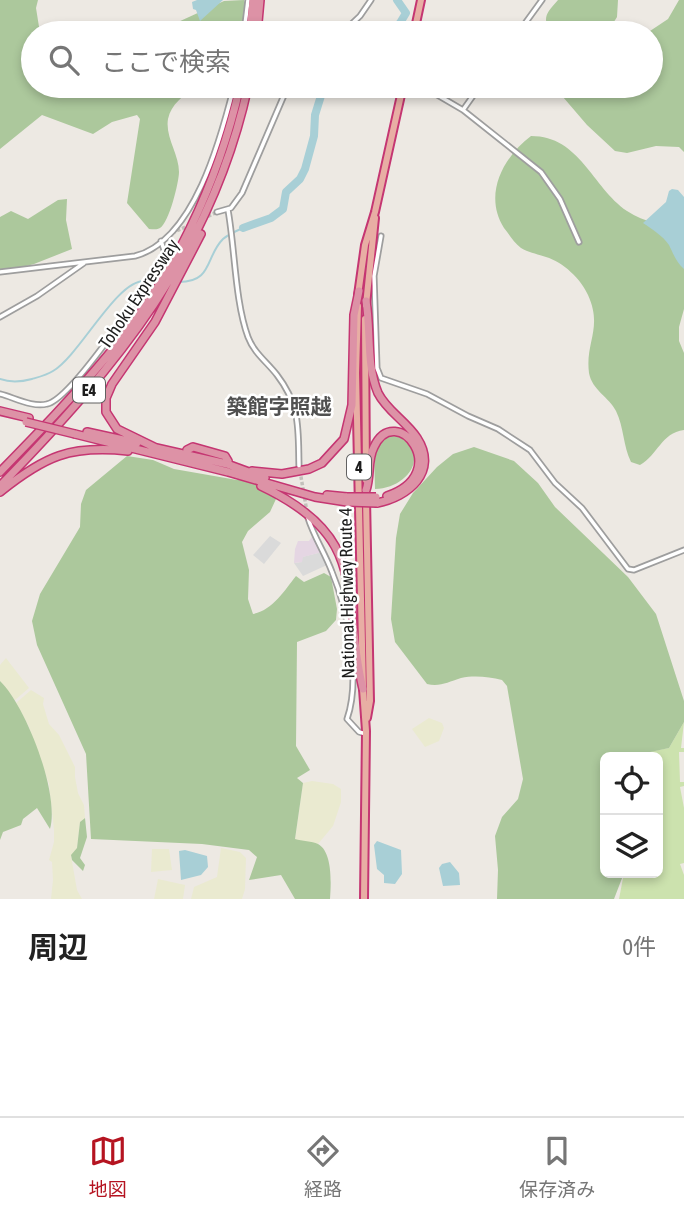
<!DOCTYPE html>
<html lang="ja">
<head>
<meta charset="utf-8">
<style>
	body { margin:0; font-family:"Asap Condensed","Noto Sans JP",sans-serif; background:#f6f6f6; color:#222 }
	.controls { position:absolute; right:21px; bottom:21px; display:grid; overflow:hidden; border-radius:10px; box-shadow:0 4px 10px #0003 }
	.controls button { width:63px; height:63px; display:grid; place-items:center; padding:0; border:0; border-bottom:2px solid #e0e0e0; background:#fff; color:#222; font:35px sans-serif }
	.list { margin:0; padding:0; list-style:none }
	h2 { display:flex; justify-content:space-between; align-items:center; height:91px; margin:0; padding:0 28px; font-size:30px }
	h2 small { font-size:23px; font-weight:400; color:#767676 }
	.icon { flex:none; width:38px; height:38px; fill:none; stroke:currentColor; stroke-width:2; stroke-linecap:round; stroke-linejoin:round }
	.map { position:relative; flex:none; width:684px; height:899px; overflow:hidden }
	.search { position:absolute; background:#fff; box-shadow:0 4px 10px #0003; left:21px; right:21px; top:21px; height:77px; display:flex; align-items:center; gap:18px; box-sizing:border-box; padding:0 24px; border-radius:38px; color:#767676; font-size:26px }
	.sheet { height:217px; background:#fff }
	nav { display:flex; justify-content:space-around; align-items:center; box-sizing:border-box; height:98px; border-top:2px solid #e0e0e0; background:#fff; font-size:19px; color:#767676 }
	nav a { display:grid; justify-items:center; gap:4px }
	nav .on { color:#b51421 }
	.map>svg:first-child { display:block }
</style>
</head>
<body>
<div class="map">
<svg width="684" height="899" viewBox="0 0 684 899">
	<rect width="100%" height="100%" fill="#ede9e3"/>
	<path fill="#dadada" d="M270,536L281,543L264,564L253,555Z
		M322,552L327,565L303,576L294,563L302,562V557Z"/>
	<path fill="#e5d6e3" d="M313,535L322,552L303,557L302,562L294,563L295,549L298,541H309Z"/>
	<path fill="#eaead0" d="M6,658L29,688L15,700L0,681V665Z
		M31,690L44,698L43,704L49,724L59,735L75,767V777L78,793L84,805L85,818L80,822L77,849L71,856L77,890L82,899H51L53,880L52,862L49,860L54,842V830L49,784L29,727L16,703Z
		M429,718L442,723L444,728L439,741L425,747L412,729Z
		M312,781L333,784L341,789V802L333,826L318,844L295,840L303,783Z
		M221,848L240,852L246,858L245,889L242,899H191L194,887L217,877Z
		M152,849H169L172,870L151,872Z
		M158,879L185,885L183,899H154Z"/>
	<path fill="#cce2ae" d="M684,722L681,748H684V752H679L680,782H684V786L680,787L684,808V863L680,864L684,875V899H619L624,873H658V757L627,756L669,748Z"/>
	<path fill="#acc89c" d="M0,0H38L36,8L40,33H33V86H194C184,96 171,104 168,119C165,137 179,154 179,172C179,182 169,223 160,228C157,230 153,229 149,229L127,203L140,119L137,115L112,122L93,134L42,115L0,149Z
		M244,0C250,13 242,22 237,33H154L224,1Z
		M558,0H618L617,17L607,33H549C543,15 546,14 558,0Z
		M679,0H684V152L679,147L656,146L627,153L615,151L587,125L563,97L561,86H651V33H647L668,19Z
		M531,136C580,136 592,187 627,211C645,223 663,225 684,225V309L679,327V341L684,353V430C661,433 658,455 640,465L631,462C623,446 624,427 616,411C609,397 592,390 589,373C585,342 603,328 588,295C581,279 563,262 546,257C538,254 529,253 521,248C514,243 509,234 504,228C483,195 503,157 531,136Z
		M67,199L66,220L72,249L34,264L0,273V217L11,211L28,219L58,200Z
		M394,434C433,452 409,488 375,489L374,452L386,437Z
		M474,447L514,461L538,483L555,507L628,577L656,614L684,701V722L669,748L627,757H605V873H624L614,899H497L498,870L495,836L502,817L518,799L523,779L507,686L502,680C489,677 475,675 461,678C448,682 440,687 427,684L395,642L391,619L396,538L400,514L413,493L437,467L453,454Z
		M127,456L153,460L174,469L237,480H258L268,483L274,489L276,499L270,512L248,531L242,542L249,570L248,599L253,614C273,610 284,591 296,576L304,582L324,573L331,577L337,609L336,620L326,631L297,642L296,746L310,770L297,778L303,783L295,839C302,841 312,841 318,844C333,852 331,885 330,899H295L281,875L249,880L257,857L249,850L202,844L91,839L86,754L37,645L32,621L40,594L80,527L81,504L86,490Z
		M0,681C26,706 60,794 50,829L37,808L23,819L21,825L3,832L0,840Z
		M85,818L87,837L80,858L85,865L83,871L72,860L71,855L77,848L80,822Z"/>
	<path fill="#a8cfd6" d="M197,0H223L200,21L196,10L193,9L192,2Z
		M672,189L678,190L684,197V269C676,262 674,255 669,245C663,236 652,229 643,223L666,202L669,191Z
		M377,841L401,850L402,874L395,884L384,883V875L377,869L374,845Z
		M185,850L207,856L208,867L201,875L181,880L179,851Z
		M450,862L459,873L460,885L443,886L439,868L442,864Z"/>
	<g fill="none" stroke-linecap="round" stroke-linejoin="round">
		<path stroke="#a8cfd6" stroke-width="2" d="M179,282C213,282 205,257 223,239C229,234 236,231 243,228
			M0,379C11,383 21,382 32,379C39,377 47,375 53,371C80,355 117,279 145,281"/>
		<path stroke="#a8cfd6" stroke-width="8" d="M389,33L400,23L406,13L397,0
			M243,228L271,218L283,209L286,192L300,179L305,169L314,136L315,115L324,86"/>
		<path stroke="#c3c0bb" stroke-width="3.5" stroke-dasharray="3.5 2" stroke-linecap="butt" d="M203,219L217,212
			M172,233L190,225
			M300,471L307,512"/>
		<defs>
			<path id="minor" d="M244,33L248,0
				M342,33L360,16L371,0
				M518,33L542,0
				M422,86L463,110L541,172L560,199L579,242
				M463,110L480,86
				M228,210C235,249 235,302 248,337C254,353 267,362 277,375C301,406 298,430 299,466
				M217,212L231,208L242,193L288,86
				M381,236L374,276L377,368L381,378L427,394L468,416L498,429L530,450L555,483L582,508L628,569L634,570L684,550
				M0,272L135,256C194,241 221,138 234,86
				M0,317L37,296L84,263
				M0,394C13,397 33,408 47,404C72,399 152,279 165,253L161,241
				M308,518C314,537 325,553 332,572C348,610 361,679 347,719L359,732L366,734"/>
			<path id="trunk" d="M414,33L421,0
				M358,295L365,245L375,212L403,86
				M366,305L375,218
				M358,306L356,373L363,689L366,731L364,899
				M365,319L366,480
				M366,498L370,701L367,718"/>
			<path id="motorway" d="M250,33L253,0
				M257,33L260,0
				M366,301C371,330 366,365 378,393C387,411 406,421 417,438C439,472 408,497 377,503
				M0,411L29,418
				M87,432L137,443
				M75,434L228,472L315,497L347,502
				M152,447L227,464L265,478
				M156,448L117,429L106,412V398L112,384L155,322L201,234
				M187,450L193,447L225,456L228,461
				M252,471L282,474L309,469L322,463L344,439L352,405L354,315L359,291
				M0,472C37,434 74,396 108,355C173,278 218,184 240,86
				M0,486C116,367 212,253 248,86
				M261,486C371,538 340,591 363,689
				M366,490C371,476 367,460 374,447C396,400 455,473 387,496
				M0,492C45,456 70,445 128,451
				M327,495L347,497"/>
		</defs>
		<use href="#minor" stroke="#9e9e9e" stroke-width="7"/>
		<use href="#trunk" stroke="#c53672" stroke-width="10"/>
		<use href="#motorway" stroke="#c53672" stroke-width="10"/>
		<use href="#minor" stroke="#fff" stroke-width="3.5"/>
		<use href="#trunk" stroke="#e8aea4" stroke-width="6"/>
		<use href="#motorway" stroke="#dd92a6" stroke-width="7"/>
		<defs>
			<path id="motorway-bridge" d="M26,422L75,434
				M347,497H376
				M347,502L377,503"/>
		</defs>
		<use href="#motorway-bridge" stroke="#c53672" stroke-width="10" stroke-linecap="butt"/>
		<use href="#motorway-bridge" stroke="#dd92a6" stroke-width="7"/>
	</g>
	<g text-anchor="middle" stroke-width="5" stroke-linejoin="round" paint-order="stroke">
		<g fill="#fff" stroke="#616161" stroke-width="2">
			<rect x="73" y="377.5" width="32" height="25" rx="5"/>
			<rect x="347" y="454.5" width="24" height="25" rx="5"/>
		</g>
		<g font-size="16" font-weight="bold" fill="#1d1d1d">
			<text x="89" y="396">E4</text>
			<text x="359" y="473">4</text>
		</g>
		<g font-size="18" fill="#1d1d1d" stroke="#fff">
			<text transform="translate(139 294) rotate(-56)" y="6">Tohoku Expressway</text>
			<text transform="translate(347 593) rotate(-91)" y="6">National Highway Route 4</text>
		</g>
		<g font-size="21" font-weight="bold" fill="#505050" stroke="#fff">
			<text x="279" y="414">築館字照越</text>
		</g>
	</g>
</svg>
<div class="controls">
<button><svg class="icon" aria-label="locate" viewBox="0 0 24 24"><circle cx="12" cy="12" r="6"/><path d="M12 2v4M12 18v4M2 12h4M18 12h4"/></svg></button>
<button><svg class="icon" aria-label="layers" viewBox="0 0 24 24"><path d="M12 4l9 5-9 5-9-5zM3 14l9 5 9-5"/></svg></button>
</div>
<div class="search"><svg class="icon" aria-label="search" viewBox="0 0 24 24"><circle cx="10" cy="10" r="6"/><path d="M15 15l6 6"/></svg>ここで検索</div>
</div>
<section class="sheet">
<h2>周辺<small>0件</small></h2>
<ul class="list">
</ul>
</section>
<nav>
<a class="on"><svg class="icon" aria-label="map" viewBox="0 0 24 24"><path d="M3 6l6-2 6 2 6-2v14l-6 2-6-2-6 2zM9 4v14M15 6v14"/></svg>地図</a>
<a><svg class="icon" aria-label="directions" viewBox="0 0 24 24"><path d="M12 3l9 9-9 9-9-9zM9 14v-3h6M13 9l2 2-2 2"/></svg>経路</a>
<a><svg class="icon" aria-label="saved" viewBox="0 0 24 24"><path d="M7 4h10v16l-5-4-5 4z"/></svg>保存済み</a>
</nav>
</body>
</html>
